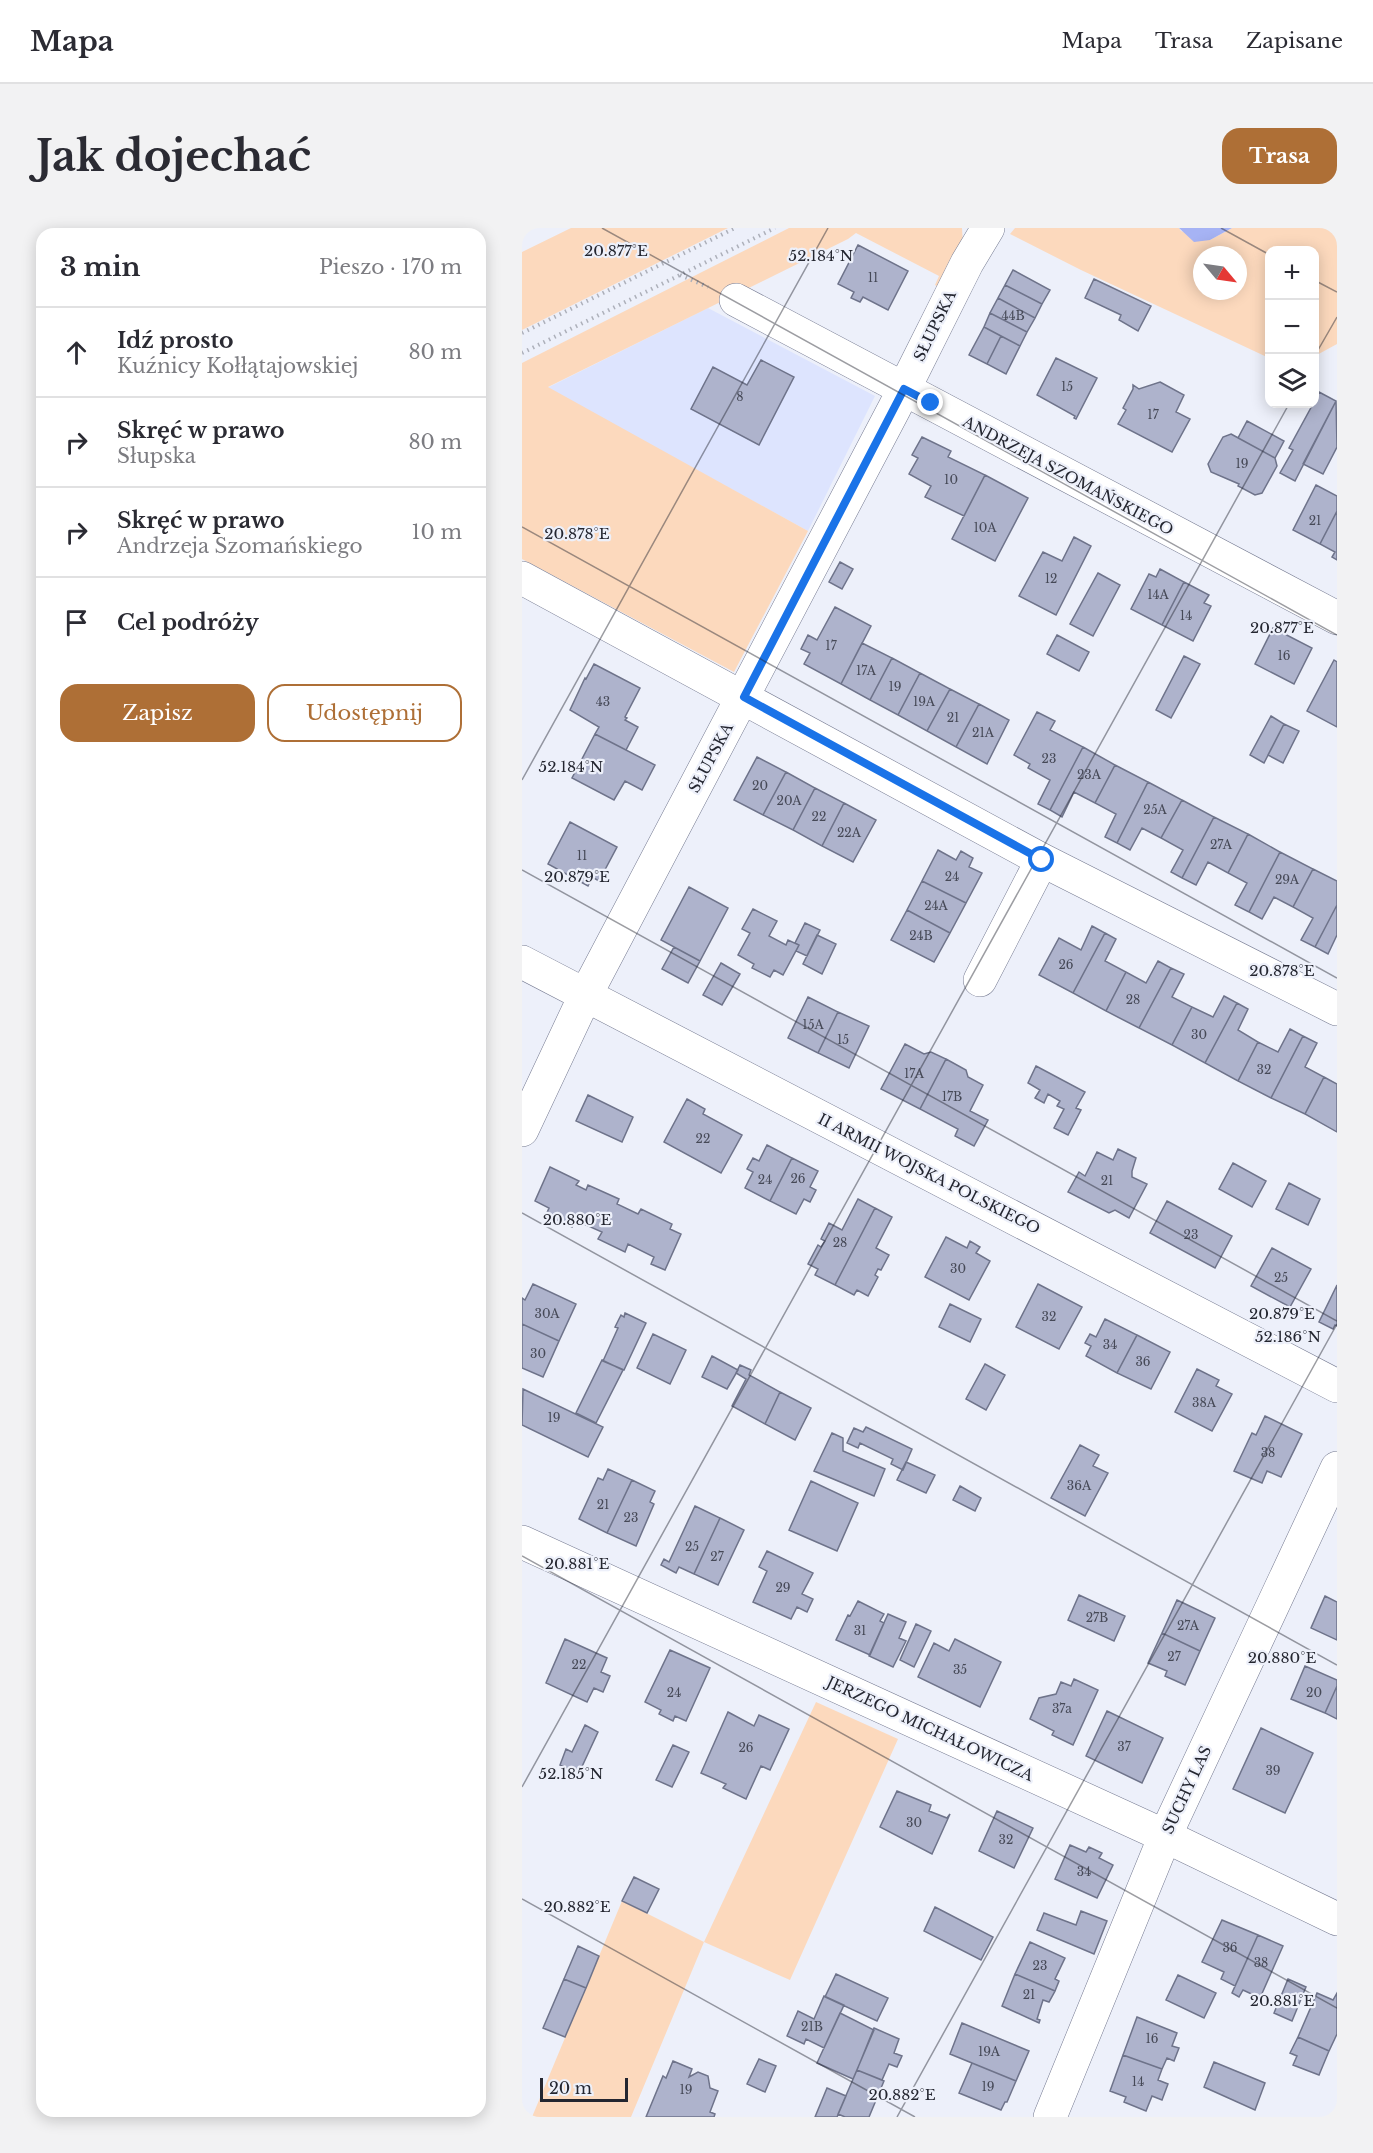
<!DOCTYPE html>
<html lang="pl">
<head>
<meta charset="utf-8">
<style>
	body { margin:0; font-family:"Libre Baskerville",serif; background:#f2f2f3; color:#2b2b33 }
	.controls { position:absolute; right:18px; top:18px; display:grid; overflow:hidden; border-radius:12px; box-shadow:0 3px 15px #0003 }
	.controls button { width:54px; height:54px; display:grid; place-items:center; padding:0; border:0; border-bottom:2px solid #e1e1e2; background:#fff; color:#2b2b33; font:30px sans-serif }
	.compass { position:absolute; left:671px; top:18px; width:54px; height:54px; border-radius:50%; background:#fff; box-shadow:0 3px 15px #0003; rotate:119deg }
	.scale { position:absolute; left:18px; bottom:15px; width:88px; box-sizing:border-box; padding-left:6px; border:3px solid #242630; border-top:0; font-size:16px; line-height:21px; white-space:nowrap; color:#242630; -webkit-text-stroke:4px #edf0fa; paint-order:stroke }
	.stop { position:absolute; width:18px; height:18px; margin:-14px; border:4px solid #1a73e8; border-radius:50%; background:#fff }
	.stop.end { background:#1a73e8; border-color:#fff; box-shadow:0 2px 6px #0008 }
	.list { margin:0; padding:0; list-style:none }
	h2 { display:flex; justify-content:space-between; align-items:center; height:78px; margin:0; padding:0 24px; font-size:26px }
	h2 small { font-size:20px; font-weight:400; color:#7c7c81 }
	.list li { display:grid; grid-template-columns:39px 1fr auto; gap:18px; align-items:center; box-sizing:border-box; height:90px; padding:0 24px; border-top:2px solid #e1e1e2 }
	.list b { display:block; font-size:22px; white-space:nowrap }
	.list p { margin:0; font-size:20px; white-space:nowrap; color:#7c7c81 }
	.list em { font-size:20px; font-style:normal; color:#7c7c81 }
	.actions { display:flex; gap:12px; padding:18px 24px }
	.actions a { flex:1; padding:14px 0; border:2px solid #ae6f36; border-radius:18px; text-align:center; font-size:21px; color:#ae6f36 }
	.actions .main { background:#ae6f36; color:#fff }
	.icon { flex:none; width:33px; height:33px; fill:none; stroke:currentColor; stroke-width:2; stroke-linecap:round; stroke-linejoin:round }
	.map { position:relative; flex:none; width:815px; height:1889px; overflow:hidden; border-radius:18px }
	header { display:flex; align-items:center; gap:36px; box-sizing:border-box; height:84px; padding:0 30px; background:#fff; border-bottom:2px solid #e1e1e2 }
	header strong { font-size:28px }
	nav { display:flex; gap:33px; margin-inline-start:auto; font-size:21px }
	.intro { display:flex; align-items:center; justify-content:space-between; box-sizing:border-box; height:144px; padding:0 36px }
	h1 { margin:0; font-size:42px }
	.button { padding:15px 27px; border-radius:18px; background:#ae6f36; color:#fff; font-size:21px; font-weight:700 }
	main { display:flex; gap:36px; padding:0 36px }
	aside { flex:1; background:#fff; border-radius:18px; box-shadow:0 3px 15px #0003 }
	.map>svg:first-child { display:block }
</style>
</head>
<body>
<header>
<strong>Mapa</strong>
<nav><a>Mapa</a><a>Trasa</a><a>Zapisane</a></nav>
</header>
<div class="intro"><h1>Jak dojechać</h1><a class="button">Trasa</a></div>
<main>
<aside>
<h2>3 min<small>Pieszo · 170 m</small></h2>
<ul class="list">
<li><svg class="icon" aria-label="ahead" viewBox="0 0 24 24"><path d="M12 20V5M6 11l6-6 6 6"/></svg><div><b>Idź prosto</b><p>Kuźnicy Kołłątajowskiej</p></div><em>80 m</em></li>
<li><svg class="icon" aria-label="right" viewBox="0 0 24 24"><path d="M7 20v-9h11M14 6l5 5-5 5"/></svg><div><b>Skręć w prawo</b><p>Słupska</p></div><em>80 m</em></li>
<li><svg class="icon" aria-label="right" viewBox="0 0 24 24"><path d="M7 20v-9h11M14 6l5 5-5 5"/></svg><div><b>Skręć w prawo</b><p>Andrzeja Szomańskiego</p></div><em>10 m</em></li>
<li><svg class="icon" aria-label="arrive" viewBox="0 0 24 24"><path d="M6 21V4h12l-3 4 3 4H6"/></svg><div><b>Cel podróży</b></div></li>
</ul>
<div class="actions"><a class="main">Zapisz</a><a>Udostępnij</a></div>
</aside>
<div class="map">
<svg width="815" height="1889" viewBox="0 0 815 1889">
	<rect width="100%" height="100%" fill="#edf0fa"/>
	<path fill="#dde4fe" d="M186,80L353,168L286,303L25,160Z"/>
	<path fill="#fcd9bd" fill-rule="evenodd" d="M49,0H206L0,102V24Z
		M267,0H440L441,16L420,61L413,57L417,48L334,5L326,11L26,159L286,303L212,444L0,331V135Z
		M493,0H657L659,3L688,12L710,0H815V116L793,128L792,22H748L747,130L559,42L488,6ZM680,27H716V63H680Z
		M294,1474L376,1511L268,1752L182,1714L109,1889H10L100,1673L182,1714Z"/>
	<path fill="#a6b3f4" d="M657,0H710L688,12L672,14Z"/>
	<path fill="#aeb3cc" stroke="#6e738a" stroke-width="1.5" d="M336,17L386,43L366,82L341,69L338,74L329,70L332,64L316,56Z
		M491,42L528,62L520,76L483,57Z
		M572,51L629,78L616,103L597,92L599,87L563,70Z
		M483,57L520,76L513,90L476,70Z
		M476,70L513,90L505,104L468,85Z
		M468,85L505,104L498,118L462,99Z
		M462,99L479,108L465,136L447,127Z
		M479,108L498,118L484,146L465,136Z
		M534,130L575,150L554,191L552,190L553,188L515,167Z
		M239,132L272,149L237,217L169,181L191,139L225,157Z
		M638,154L662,167L654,184L668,191L650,224L596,196L604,182L601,180L611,161V157L617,161Z
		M797,164L814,173L773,253L758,245L771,222L767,220L791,176H792Z
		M814,173L815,219L801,246L781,236Z
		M725,193L762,213L753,230L716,210Z
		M709,206L753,230L755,238L740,265L733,267L716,258L717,256L689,244L686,236L701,209Z
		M400,209L429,223L426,229L463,247L442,288L403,269L409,258L387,246L396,230L390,227Z
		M463,247L506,270L473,333L430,311Z
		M794,257L815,268V283L798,316L771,302Z
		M815,283V332L810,329L813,324L798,316Z
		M552,309L569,318L534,387L497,368L521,324L540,333Z
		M318,334L331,341L320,361L307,354Z
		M638,341L662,354L640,397L609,381L627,346L634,349Z
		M576,345L598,357L571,408L548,396Z
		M662,354L687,367L682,375L689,378L671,413L640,397Z
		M313,379L349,398L319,456L282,436L288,425L279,421L286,407L295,412Z
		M751,400L790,420L772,456L733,436Z
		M535,407L567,424L557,443L525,426Z
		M340,415L370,430L348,472L319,456Z
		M662,428L678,436L649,490L634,482Z
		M370,430L398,445L376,487L348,472Z
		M812,432L815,434V499L785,483Z
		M72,436L118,460L103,489L105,490L103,492L116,499L104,522L73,506L77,499L48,482L63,450L64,451Z
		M398,445L428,461L405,503L376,487Z
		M428,461L457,476L434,519L405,503Z
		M457,476L487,492L465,536L434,519Z
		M515,484L533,493L528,502L561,519L528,582L516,576L528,552L506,540L508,536L492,527Z
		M749,488L762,496L742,535L728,527Z
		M762,496L777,503L761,535L746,527Z
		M73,506L133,537L120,562L103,553L92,572L50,550Z
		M561,519L593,537L573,575L552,564L540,589L528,582Z
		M235,529L264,544L241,587L212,572Z
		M593,537L626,554L595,615L583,609L594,586L573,575Z
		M264,544L293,560L271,602L241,587Z
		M626,554L660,572L639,610L620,600L608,622L595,615Z
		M293,560L322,575L300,618L271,602Z
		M660,572L692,589L660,650L649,644L661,622L639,610Z
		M322,575L354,592L331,634L300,618Z
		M692,589L726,606L706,645L686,634L674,657L660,650Z
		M48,594L95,619L77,653L70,649L66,658L26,636Z
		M726,606L758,624L727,684L713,677L725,655L706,645Z
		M416,622L434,632L439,623L451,630L447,639L460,645L444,675L400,653Z
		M758,624L791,641L771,679L752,669L740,691L727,684Z
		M791,641L815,653V677L793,719L779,712L791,690L771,679Z
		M400,653L444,675L428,705L385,682Z
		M167,659L206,680L178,733L139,712Z
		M815,677V707L806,726L793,719Z
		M231,681L255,693L247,708L264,717L266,712L277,717L261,747L252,742L248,749L230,740L232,736L216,727L228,705L220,701Z
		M385,682L428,705L412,734L369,712Z
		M283,695L298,702L285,728L274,723L277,717L273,715Z
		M570,698L583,705L551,765L517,747L537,710L559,722Z
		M583,705L594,711L583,733L604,744L584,783L551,765Z
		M295,707L314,716L300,746L281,736Z
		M152,719L178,733L166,755L140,741Z
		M636,733L649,740L617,800L584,783L604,744L624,755Z
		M199,735L218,746L200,777L181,767Z
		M649,740L662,746L650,769L670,779L650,817L617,800Z
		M702,768L715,775L683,835L650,817L670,779L691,789Z
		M286,769L316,784L296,825L266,810Z
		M715,775L726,781L716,802L736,814L716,853L683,835Z
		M316,784L347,798L327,840L296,825Z
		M768,801L781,808L749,870L716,853L736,814L756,824Z
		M781,808L795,815L783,839L802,849L783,886L749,870Z
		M383,816L402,826L409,824L424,831L398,881L359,861Z
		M424,831L444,842L446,849L461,857L448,883L466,892L452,918L433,908L436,901L398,881Z
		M514,838L563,864L554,880L559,882L546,907L532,900L542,881L535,878L538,873L526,866L522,875L513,870L518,862L506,855Z
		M802,849L815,856V904L783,886Z
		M66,867L111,889L100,914L54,893Z
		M165,871L183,881L181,886L220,907L199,945L142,914Z
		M245,917L270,930L248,973L223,960L231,944L225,941L231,930L237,933Z
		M596,921L614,930L610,943V949L625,956L607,990L593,982L587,985L546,964L557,944L563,948L575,924L591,932Z
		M270,930L296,943L288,959L294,962L288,974L282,971L274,986L248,973Z
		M711,935L744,953L730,979L697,961Z
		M28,939L57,953L54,957L64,962L66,957L97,971L95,976L116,986L119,981L150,996L148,1001L159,1006L143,1042L129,1036L132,1029L106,1016L103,1024L76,1011L80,1004L53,992L50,999L24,987L27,980L13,973Z
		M767,955L798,971L786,997L754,981Z
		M336,971L353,980L313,1057L293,1047L296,1041L286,1036L296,1017L299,1019L303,1013L299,1011L307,995L320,1002Z
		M645,973L710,1008L693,1040L628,1005Z
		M353,980L370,989L354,1020L367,1027L359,1042L356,1041L353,1047L356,1049L346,1068L335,1062L332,1067L313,1057Z
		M424,1009L445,1020L448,1013L458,1019L454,1025L468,1033L447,1072L403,1049Z
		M750,1020L789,1041L768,1079L729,1058Z
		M11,1056L54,1076L37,1113L0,1096V1070L3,1072Z
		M516,1056L560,1079L537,1121L494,1099Z
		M815,1057V1098L813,1097L811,1101L797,1094Z
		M428,1076L459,1091L448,1114L417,1099Z
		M103,1085L124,1095L102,1142L81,1133L96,1100L93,1099L99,1087L102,1089Z
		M583,1091L615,1107L595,1145L564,1128L569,1118L563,1115L568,1106L574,1109Z
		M0,1096L37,1113L21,1149L0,1140Z
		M131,1106L164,1122L148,1156L115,1140Z
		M615,1107L648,1124L629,1161L595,1145Z
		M190,1128L216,1142L205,1161L180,1149Z
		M80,1132L101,1142L74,1195L54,1185Z
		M463,1136L483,1147L464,1182L444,1171Z
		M218,1137L229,1142L227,1147L258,1164L243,1196L210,1178L224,1151L214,1145Z
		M675,1141L697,1152L694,1158L710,1166L690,1203L653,1184Z
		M1,1161L81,1199L66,1229L0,1197Z
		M258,1164L289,1180L273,1212L243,1196Z
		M743,1188L780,1206L759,1249L745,1243L740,1255L712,1243L730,1205L734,1207Z
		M344,1199L390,1221L381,1242L369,1236L371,1231L338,1215L336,1220L325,1215L332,1200L341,1204Z
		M310,1205L321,1210V1223L363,1241L352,1268L292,1243Z
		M558,1217L577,1227L571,1238L586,1245L563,1288L529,1270Z
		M384,1234L413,1247L404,1265L375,1252Z
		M86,1241L110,1252L85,1305L57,1291L76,1250L81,1252Z
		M110,1252L133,1263L128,1274L132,1276L114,1318L85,1305Z
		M289,1253L336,1275L315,1323L267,1302Z
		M438,1258L459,1270L453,1283L431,1272Z
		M173,1278L198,1290L172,1346L157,1339L154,1345L139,1337L142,1331L147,1334Z
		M198,1290L222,1302L196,1357L172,1346Z
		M245,1323L291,1345L280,1366L291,1371L285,1384L275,1379L269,1391L231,1374L245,1343L237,1339Z
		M557,1367L603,1388L592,1413L546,1392Z
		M803,1368L815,1374V1412L789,1400Z
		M655,1372L693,1390L678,1423L640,1405Z
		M336,1373L362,1386L358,1393L362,1395L348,1427L314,1412L326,1387L328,1388Z
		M366,1386L384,1394L377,1410L384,1413L371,1439L347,1428Z
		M394,1396L409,1403L392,1439L378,1432Z
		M640,1405L678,1423L663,1457L643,1448L645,1443L626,1435Z
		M43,1411L85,1430L79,1444L88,1448L81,1464L72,1460L65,1474L24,1455Z
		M433,1411L479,1434L458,1479L396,1449L412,1415L427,1423Z
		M148,1422L188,1440L164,1493L153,1488L151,1493L137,1486L139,1482L123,1474Z
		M783,1438L815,1452V1458L803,1485L769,1471Z
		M552,1451L576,1462L551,1517L530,1507L532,1503L508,1491L517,1470L534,1466L539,1454L549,1458Z
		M815,1458V1491L803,1485Z
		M585,1483L641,1510L620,1555L564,1528Z
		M206,1484L232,1498L237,1487L267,1501L248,1542L239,1538L224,1571L201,1560L204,1556L179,1545Z
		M63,1497L76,1504L57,1545L38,1537L44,1521L50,1524Z
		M739,1500L791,1525L763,1585L711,1561Z
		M151,1517L167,1524L150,1559L134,1552Z
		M375,1563L409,1577L407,1583L425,1590L428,1586L410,1626L358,1599Z
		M475,1583L511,1600L492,1640L457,1623Z
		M548,1617L564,1624L567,1619L580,1625L577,1630L591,1637L575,1670L533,1651Z
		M112,1649L137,1661L125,1685L100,1673Z
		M413,1679L471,1709L459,1732L402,1703Z
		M559,1683L585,1693L572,1726L515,1702L522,1685L554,1697Z
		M700,1692L736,1707L713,1758L699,1751L702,1744L680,1734Z
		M736,1707L761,1718L738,1770L721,1762L717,1769L710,1765Z
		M508,1714L543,1730L533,1751L537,1753L533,1763L493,1746Z
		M56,1718L77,1728L64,1760L42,1751Z
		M314,1746L366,1770L355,1793L303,1769Z
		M493,1746L533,1763L527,1774L521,1772L515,1791L518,1792L517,1795L480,1778Z
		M656,1747L694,1765L682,1790L644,1772Z
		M42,1751L64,1760L43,1809L21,1800Z
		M766,1751L784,1759L770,1793L752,1785Z
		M795,1765L811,1772L815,1765V1806L807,1823L776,1809Z
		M302,1768L322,1777L302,1820L284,1811L282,1816L265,1808L276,1783L292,1791Z
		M318,1785L352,1802L331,1851L295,1835Z
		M615,1789L655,1805L650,1818L657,1820L652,1833L645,1830L640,1841L601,1827Z
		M440,1795L507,1823L494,1853L428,1826Z
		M352,1800L377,1811L372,1825L380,1828L375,1839L367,1836L360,1852L335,1842Z
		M776,1809L807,1823L797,1847L771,1837L775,1828L768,1825Z
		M601,1827L640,1841L636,1852L646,1856L640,1872L630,1868L624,1883L602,1874L604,1869L588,1863Z
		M237,1831L254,1838L243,1864L225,1856Z
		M151,1833L170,1841L167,1849L176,1844L186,1848L188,1860L196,1863L188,1884L193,1886L192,1889H124L141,1848L144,1850Z
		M692,1834L743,1855L733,1882L682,1859Z
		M450,1835L494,1853L485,1874H483L479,1882L437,1865Z
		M335,1842L362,1853L347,1889H323L316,1886Z
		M305,1860L324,1868L315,1889H293Z"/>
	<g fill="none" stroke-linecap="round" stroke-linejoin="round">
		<defs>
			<path id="minor" d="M214,72L815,390
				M0,350L520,632L815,781
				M0,734L815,1158
				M458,752L520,632
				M0,902L63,768L372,181L445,35L466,0
				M0,1314L643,1608L815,1691
				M528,1889L643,1608L815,1240"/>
		</defs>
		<use href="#minor" stroke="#757a91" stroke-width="34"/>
		<path stroke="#adb0ba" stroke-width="4" stroke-dasharray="1.5 4.5" stroke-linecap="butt" d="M158,47L186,59
			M0,105L213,0
			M0,125L253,0"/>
		<use href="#minor" stroke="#fff" stroke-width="33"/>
	</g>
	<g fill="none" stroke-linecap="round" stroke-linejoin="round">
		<path stroke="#1a73e8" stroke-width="8" d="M409,175L382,161L222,469L520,632"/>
	</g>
	<path fill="none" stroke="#242630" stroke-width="1.5" stroke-opacity="0.45" d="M80,0L815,407M699,0L748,27M792,52L815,64M792,129L815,89M0,299L815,750M0,552L306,0M0,642L815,1093M0,985L815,1437M0,1328L815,1780M0,1559L767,176M0,1671L393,1889M375,1889L815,1096"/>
	<g text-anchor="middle" stroke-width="4.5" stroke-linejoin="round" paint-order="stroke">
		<g font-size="12" fill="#464957">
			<text x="351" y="54">11</text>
			<text x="491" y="92">44B</text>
			<text x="545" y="163">15</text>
			<text x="218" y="173">8</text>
			<text x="631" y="191">17</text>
			<text x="720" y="240">19</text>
			<text x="429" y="256">10</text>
			<text x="793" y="297">21</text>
			<text x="463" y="304">10A</text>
			<text x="529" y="355">12</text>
			<text x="636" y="371">14A</text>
			<text x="664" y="392">14</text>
			<text x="309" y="422">17</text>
			<text x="762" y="432">16</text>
			<text x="344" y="447">17A</text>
			<text x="373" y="463">19</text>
			<text x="81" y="478">43</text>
			<text x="402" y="478">19A</text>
			<text x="431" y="494">21</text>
			<text x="461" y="509">21A</text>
			<text x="527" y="535">23</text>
			<text x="567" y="551">23A</text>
			<text x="238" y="562">20</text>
			<text x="267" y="577">20A</text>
			<text x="633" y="586">25A</text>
			<text x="297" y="593">22</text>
			<text x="327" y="609">22A</text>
			<text x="699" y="621">27A</text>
			<text x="60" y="632">11</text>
			<text x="430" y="653">24</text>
			<text x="765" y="656">29A</text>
			<text x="414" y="682">24A</text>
			<text x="399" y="712">24B</text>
			<text x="544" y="741">26</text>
			<text x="611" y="776">28</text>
			<text x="291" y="801">15A</text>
			<text x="677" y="811">30</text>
			<text x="321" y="816">15</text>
			<text x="742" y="846">32</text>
			<text x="392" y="850">17A</text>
			<text x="430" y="873">17B</text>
			<text x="181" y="915">22</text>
			<text x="276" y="955">26</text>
			<text x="243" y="956">24</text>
			<text x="585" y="957">21</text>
			<text x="669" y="1011">23</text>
			<text x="318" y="1019">28</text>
			<text x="436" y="1045">30</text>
			<text x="759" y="1054">25</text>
			<text x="25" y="1090">30A</text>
			<text x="527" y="1093">32</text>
			<text x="588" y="1121">34</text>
			<text x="16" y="1130">30</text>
			<text x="621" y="1138">36</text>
			<text x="682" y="1179">38A</text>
			<text x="32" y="1194">19</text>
			<text x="746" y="1229">38</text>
			<text x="557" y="1262">36A</text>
			<text x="81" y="1281">21</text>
			<text x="109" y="1294">23</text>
			<text x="170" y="1323">25</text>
			<text x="195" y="1333">27</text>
			<text x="261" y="1364">29</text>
			<text x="575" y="1394">27B</text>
			<text x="666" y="1402">27A</text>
			<text x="338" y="1407">31</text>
			<text x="652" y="1433">27</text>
			<text x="57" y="1441">22</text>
			<text x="438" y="1446">35</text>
			<text x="152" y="1469">24</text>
			<text x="792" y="1469">20</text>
			<text x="540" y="1485">37a</text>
			<text x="602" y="1523">37</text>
			<text x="224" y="1524">26</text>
			<text x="751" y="1547">39</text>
			<text x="392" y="1599">30</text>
			<text x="484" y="1616">32</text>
			<text x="562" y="1648">34</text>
			<text x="708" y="1724">36</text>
			<text x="739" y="1739">38</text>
			<text x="518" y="1742">23</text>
			<text x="507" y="1771">21</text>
			<text x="290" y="1803">21B</text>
			<text x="630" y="1815">16</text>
			<text x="467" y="1828">19A</text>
			<text x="616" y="1858">14</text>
			<text x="466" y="1863">19</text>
			<text x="164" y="1866">19</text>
		</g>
		<g font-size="15" fill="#242630" stroke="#edf0fa">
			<text transform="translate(413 98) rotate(-64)" y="5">SŁUPSKA</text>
			<text transform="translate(546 248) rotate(28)" y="5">ANDRZEJA SZOMAŃSKIEGO</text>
			<text transform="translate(189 530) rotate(-62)" y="5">SŁUPSKA</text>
			<text transform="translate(407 946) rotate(27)" y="5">II ARMII WOJSKA POLSKIEGO</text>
			<text transform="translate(408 1501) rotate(25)" y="5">JERZEGO MICHAŁOWICZA</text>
			<text transform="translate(665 1562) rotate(-65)" y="5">SUCHY LAS</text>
		</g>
	</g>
	<g font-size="15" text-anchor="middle" fill="#242630" stroke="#edf0fa" stroke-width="4.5" stroke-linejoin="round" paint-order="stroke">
		<text x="94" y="28">20.877°E</text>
		<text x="299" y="33">52.184°N</text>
		<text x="55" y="311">20.878°E</text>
		<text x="760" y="405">20.877°E</text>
		<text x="49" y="544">52.184°N</text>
		<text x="55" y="654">20.879°E</text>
		<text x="760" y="748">20.878°E</text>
		<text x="55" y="997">20.880°E</text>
		<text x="760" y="1091">20.879°E</text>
		<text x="766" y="1114">52.186°N</text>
		<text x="55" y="1341">20.881°E</text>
		<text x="760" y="1435">20.880°E</text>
		<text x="49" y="1551">52.185°N</text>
		<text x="55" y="1684">20.882°E</text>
		<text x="760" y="1778">20.881°E</text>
		<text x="380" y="1872">20.882°E</text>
	</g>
</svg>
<div class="controls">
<button>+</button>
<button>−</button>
<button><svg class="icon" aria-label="layers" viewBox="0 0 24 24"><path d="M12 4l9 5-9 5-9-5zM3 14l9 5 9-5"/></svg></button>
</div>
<svg class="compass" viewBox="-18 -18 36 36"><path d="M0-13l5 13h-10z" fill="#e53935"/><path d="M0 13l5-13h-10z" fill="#7c7c81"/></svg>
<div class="scale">20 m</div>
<div class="stop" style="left:520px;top:632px"></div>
<div class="stop end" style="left:409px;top:175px"></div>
</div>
</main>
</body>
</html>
